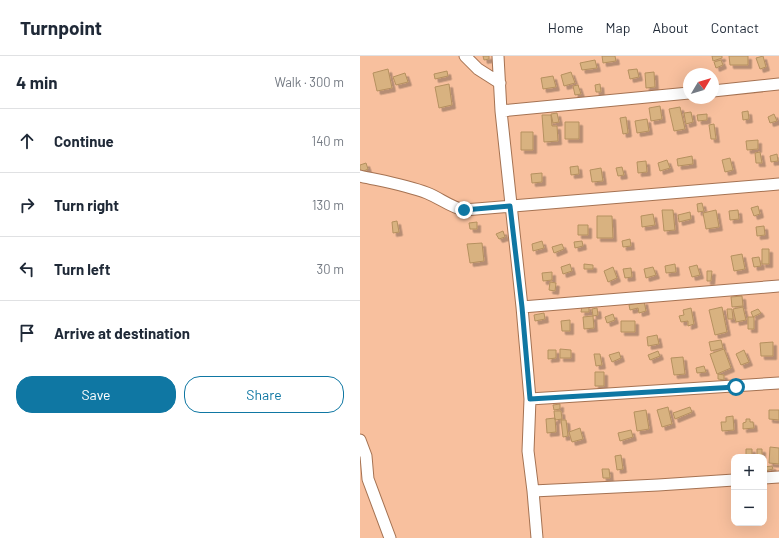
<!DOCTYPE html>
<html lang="en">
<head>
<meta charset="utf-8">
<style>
	body { margin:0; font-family:Barlow,sans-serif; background:#f6f6f7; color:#1f2937 }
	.controls { position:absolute; right:12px; bottom:12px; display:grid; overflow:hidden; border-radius:8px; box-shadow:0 4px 16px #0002 }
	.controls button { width:36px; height:36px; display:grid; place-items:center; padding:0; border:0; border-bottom:1px solid #e0e1e3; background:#fff; color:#1f2937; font:20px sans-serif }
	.compass { position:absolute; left:323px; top:12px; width:36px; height:36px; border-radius:50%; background:#fff; box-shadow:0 4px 16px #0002; rotate:52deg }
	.stop { position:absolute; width:12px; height:12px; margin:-9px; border:3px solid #0f77a3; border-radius:50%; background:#fff }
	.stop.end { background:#0f77a3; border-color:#fff; box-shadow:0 1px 4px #0008 }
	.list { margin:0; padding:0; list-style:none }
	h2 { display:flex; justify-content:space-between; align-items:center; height:52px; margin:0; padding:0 16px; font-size:17px }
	h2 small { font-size:13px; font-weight:400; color:#747a83 }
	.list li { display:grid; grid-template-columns:26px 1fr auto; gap:12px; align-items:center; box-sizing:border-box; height:64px; padding:0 16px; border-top:1px solid #e0e1e3 }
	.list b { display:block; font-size:15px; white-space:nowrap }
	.list em { font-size:13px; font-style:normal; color:#747a83 }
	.actions { display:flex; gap:8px; padding:12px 16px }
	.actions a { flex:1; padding:9px 0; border:1px solid #0f77a3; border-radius:16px; text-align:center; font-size:14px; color:#0f77a3 }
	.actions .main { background:#0f77a3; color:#fff }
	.icon { flex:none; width:22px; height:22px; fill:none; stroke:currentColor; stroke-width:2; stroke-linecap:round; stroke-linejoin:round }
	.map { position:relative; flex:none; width:419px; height:482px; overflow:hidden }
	header { display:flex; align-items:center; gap:24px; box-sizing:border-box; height:56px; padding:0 20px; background:#fff; border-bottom:1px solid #e0e1e3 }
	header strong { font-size:19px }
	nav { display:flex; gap:22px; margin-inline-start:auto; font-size:14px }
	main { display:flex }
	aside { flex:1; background:#fff }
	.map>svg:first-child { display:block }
</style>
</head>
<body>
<header>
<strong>Turnpoint</strong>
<nav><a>Home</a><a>Map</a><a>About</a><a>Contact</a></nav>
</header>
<main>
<aside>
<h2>4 min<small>Walk · 300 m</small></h2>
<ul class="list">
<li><svg class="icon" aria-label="ahead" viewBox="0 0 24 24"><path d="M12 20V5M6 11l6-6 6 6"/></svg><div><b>Continue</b></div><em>140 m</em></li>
<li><svg class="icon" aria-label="right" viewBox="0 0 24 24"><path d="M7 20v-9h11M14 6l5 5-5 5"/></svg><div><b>Turn right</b></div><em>130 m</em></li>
<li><svg class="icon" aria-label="left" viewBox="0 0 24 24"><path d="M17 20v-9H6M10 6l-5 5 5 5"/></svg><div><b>Turn left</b></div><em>30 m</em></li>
<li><svg class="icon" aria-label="arrive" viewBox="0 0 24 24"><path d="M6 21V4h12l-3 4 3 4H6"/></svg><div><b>Arrive at destination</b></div></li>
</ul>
<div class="actions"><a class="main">Save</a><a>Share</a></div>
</aside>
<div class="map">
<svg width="419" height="482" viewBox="0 0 419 482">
	<defs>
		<filter id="shadow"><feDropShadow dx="3.5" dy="3.5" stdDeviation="0" flood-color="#0004"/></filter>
	</defs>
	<rect width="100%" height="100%" fill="#f8c09e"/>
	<path fill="#d8b280" stroke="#b5905f" filter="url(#shadow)" d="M123,0H129V3L124,4Z
		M242,0H255L256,5L243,7Z
		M352,0H362V2L353,5Z
		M369,0H388V9H370Z
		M403,0L406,11L400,13L396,2Z
		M235,4L237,12L222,14L220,7Z
		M361,4L363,9L356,12L354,6Z
		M28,13L32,32L17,35L13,17Z
		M277,13L279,21L270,23L268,14Z
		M87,15L88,20L75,23L74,18Z
		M211,16L215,27L204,30L201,19Z
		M294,16L295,31L286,32L285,17Z
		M45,17L48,26L36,29L33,21Z
		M193,20L196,31L183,33L181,22Z
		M89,28L92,49L79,52L75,31Z
		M240,28L241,36H236L235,29Z
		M218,29L221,38L215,39L213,30Z
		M300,50L302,63L291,65L289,52Z
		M320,51L325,73L314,75L309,53Z
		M388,55L389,63L383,64L382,56Z
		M331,56L333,66L326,68L324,57Z
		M197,57L199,66L193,67L191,58Z
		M347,58V64L338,65L337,59Z
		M414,58L417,65L410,67L408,61Z
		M182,59H191L192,70H197L198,85L184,86Z
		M266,61L268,77L263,78L260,62Z
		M287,63L289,75L277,77L275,65Z
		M205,66H219V83H205Z
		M354,68L356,83H351L349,69Z
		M161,76H173V94H161Z
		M398,84V93L387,94L386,85Z
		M400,96L402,107H396L395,97Z
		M417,98L418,105L411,106L410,100Z
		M332,100L333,108L318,110L317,103Z
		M370,102L373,114L365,116L362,104Z
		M307,104L310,112L300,115L298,107Z
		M286,105L287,116L278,117L277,106Z
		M6,107L8,113L0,117V109Z
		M218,110L219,118L211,119L210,111Z
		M262,111L264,119L258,120L256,112Z
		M241,112L243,125L232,126L230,114Z
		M182,117V126L172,127L171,118Z
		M342,147L344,155L338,156L337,148Z
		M398,150L400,158L394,160L391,152Z
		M302,154H313L315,174L304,175Z
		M356,154L359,171L346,173L343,157Z
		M378,154L379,163L370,164L369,155Z
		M330,156L331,163L319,166L318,159Z
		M293,158L295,169L282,171L281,160Z
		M237,160H252L253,182H237Z
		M37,165L39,176L33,177L32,166Z
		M117,166V173H110L109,167Z
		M218,169H228V179H218Z
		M404,170L405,179L397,180L396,171Z
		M143,175L145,181L139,183L136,178Z
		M270,183L271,190L263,191L262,185Z
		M182,185L184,192L173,195L172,188Z
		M222,185L223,190L215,192L214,186Z
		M122,187L124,205L110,207L107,188Z
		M202,188L204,193L194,197L192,191Z
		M402,193H409V208H402Z
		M382,198L385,213L374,215L371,200Z
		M399,201L401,210L394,211L392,202Z
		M210,208L212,215L203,218L201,211Z
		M224,208L233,209V213H224Z
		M315,208L316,216L306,217L305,210Z
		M337,209L340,219L332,221L329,211Z
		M253,211L257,222L248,226L244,215Z
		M293,211L296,219L286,222L284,213Z
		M271,212L272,221L265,222L263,213Z
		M347,215H352L351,225H347Z
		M192,216V224L183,225L182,217Z
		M190,226L196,227L195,235L189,234Z
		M382,240L383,250L372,251L371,241Z
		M284,245L286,255L279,257L278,252L270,254L269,249Z
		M222,250H229V256H221Z
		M362,251L367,276L355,279L349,254Z
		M383,251L386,264L376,266L373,253Z
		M237,252L238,259L233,260L232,253Z
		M331,252L334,268L328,270V265L321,266L319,260L324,259L323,254Z
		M367,253H372L373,263H368Z
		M398,253L401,257L393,261L391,256Z
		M184,257L185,263L175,265L174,259Z
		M253,258L255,264L247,267L245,261Z
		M233,260L234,272L224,273L223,261Z
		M388,261H394V273H388Z
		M210,264V275H202L201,265Z
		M261,265H275V276H261Z
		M297,279L299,288L288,290L287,281Z
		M361,284L363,292L351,295L349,286Z
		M413,286V300H401L400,287Z
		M200,293L211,294V302H200Z
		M364,293L371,312L357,318L350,298Z
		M188,294H196V302L188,303Z
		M384,294L389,306L381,309L376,298Z
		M298,295L300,300L290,304L288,299Z
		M259,296L261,302L252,306L249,299Z
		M234,298H240L242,309L236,310Z
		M323,301L325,318L314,319L311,302Z
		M344,310L346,316L337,317L336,312Z
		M235,316H244V330H235Z
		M358,318L364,319V324L358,323Z
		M200,348V353L194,354L193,349Z
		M308,351L312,368L302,371L297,354Z
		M330,351L332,356L315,363L313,357Z
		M286,354L289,373L277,375L274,356Z
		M409,354H419V364L409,363Z
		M194,355H201L202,363L195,364Z
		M373,360L374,374L362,375L361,366H366V361Z
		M195,362L196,376L187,377L186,363Z
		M386,363H390V366H393L394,372L383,373V367L386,366Z
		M201,364H206L208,380L203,381Z
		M220,372L223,383L212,386L209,376Z
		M271,374L273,381L260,385L258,377Z
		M410,391L419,392V408L409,407Z
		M386,393H392V401H386Z
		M397,393H402V399H397Z
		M261,399L263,413L257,414L255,400Z
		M412,410L413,413L405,415L404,411Z
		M242,413H249L250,422H243Z"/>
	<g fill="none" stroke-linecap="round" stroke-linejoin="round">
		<defs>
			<path id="street" d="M105,0L118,13L140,27
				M138,0L141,55L162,251L170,343L168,395L173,435L177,482
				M353,35L419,28
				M141,55L329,37
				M0,120C22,125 46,129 67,137C80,142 90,151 104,154L419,128
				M162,251L419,230
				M170,343L419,327
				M0,384L6,400L8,423L30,482
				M404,422L419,421
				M173,435L298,429L374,424"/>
		</defs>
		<use href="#street" stroke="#a57252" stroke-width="13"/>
		<use href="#street" stroke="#fff" stroke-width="11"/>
	</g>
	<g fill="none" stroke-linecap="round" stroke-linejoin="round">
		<path stroke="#0f77a3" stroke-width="5" d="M104,154L150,150L162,251L170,343L376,331"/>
	</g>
</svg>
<div class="controls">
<button>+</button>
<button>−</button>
</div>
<svg class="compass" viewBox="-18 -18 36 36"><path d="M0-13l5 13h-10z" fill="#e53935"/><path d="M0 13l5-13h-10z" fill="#747a83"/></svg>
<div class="stop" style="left:376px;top:331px"></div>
<div class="stop end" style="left:104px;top:154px"></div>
</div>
</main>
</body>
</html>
